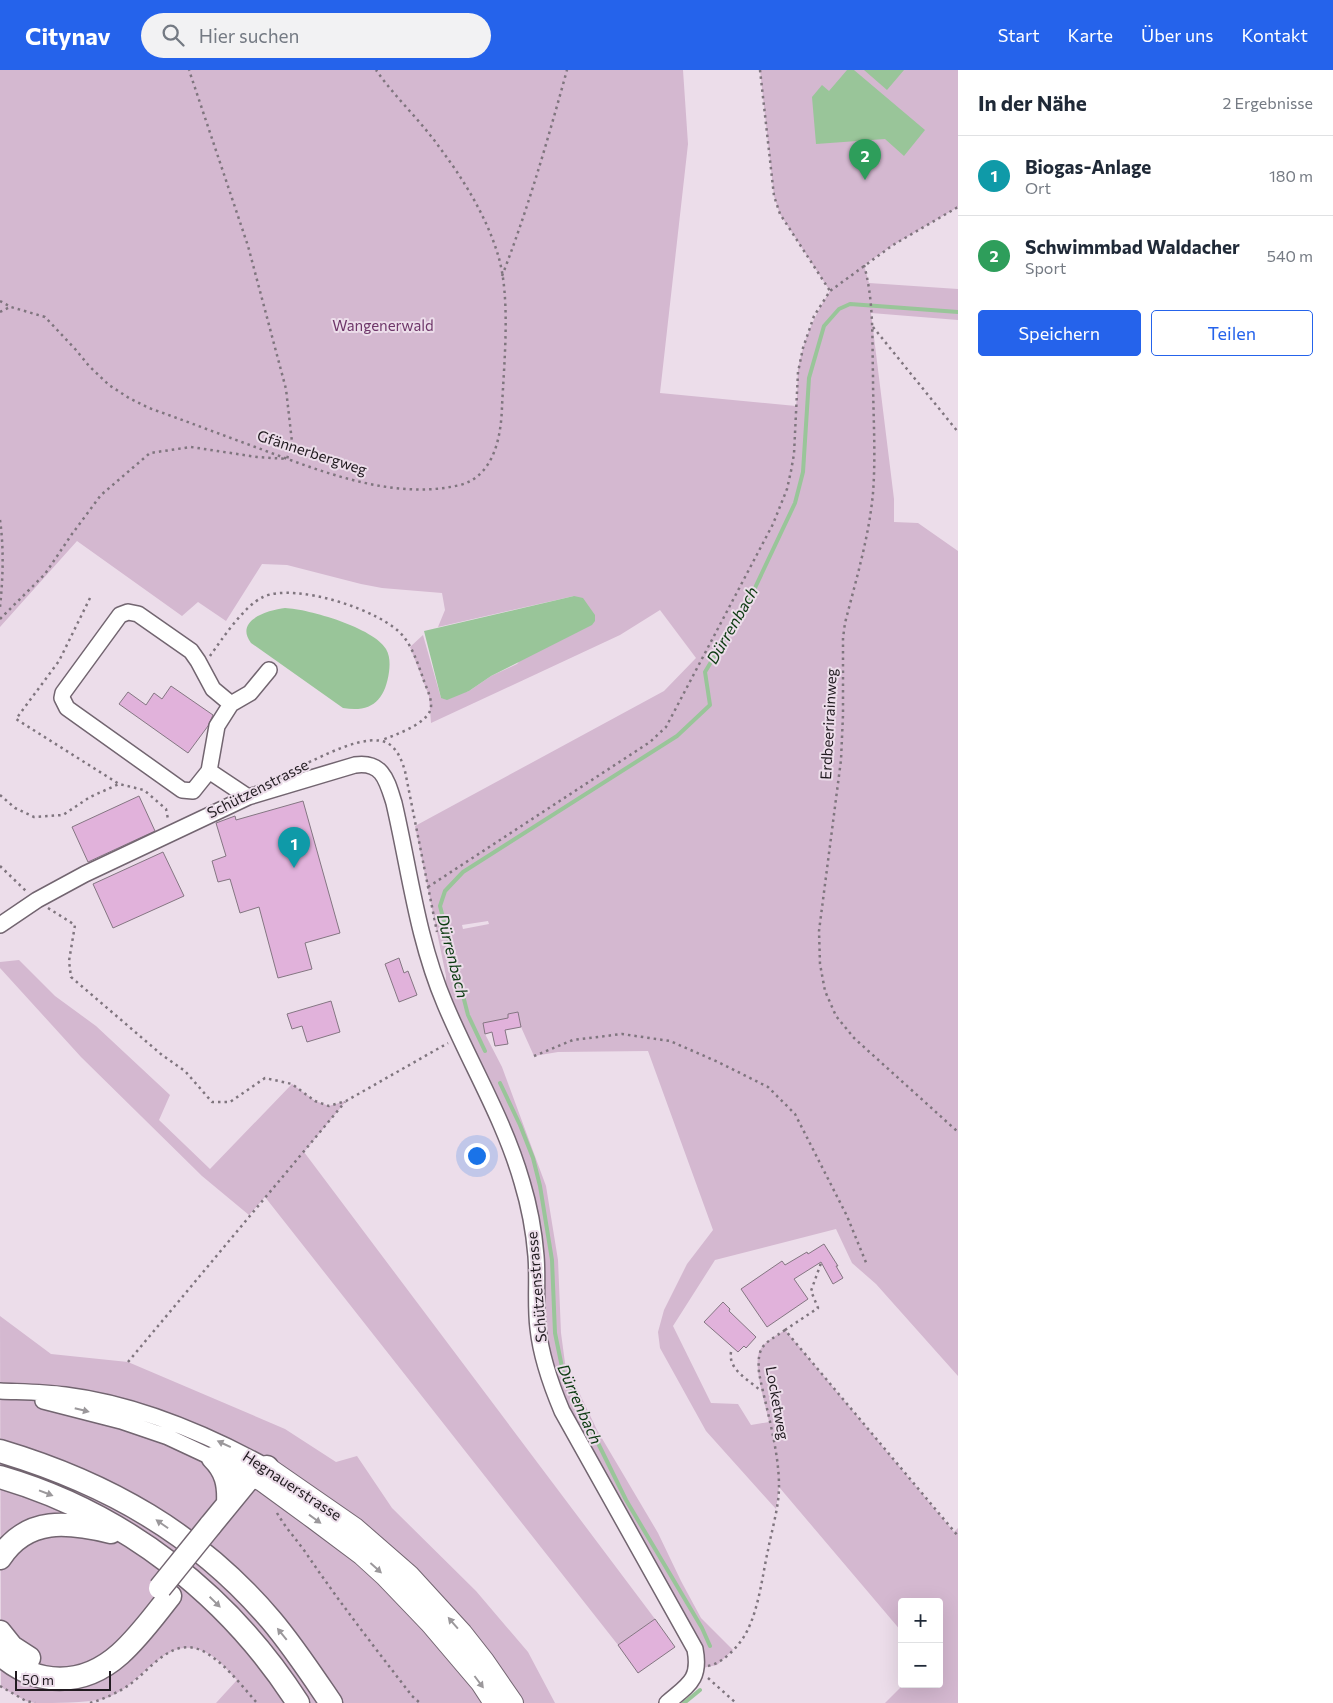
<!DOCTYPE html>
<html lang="de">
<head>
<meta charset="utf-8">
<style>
	body { margin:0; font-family:Commissioner,sans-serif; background:#f2f2f3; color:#1f2937 }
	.controls { position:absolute; right:15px; bottom:15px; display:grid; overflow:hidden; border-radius:5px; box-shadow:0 5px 20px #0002 }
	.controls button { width:45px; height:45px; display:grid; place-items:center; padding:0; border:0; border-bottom:1px solid #e0e1e3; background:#fff; color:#1f2937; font:25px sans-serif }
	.scale { position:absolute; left:15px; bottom:12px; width:96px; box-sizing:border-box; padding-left:5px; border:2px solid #211b20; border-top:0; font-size:14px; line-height:18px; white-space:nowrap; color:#211b20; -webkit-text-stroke:4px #ecddea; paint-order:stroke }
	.you { position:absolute; left:476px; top:1085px; width:18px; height:18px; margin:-12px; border:4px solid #fff; border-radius:50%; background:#1a73e8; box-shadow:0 0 0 8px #1a73e833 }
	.badge { display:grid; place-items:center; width:32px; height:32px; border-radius:50%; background:#2563eb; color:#fff; font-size:16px; font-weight:700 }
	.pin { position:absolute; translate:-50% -41px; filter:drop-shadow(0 1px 2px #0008) }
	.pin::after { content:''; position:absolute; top:26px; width:18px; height:15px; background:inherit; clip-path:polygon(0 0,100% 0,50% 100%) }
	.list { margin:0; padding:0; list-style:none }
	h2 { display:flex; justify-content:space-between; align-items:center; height:65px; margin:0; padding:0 20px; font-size:21px }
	h2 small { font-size:16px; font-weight:400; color:#747a83 }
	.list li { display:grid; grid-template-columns:32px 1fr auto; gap:15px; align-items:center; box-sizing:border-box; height:80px; padding:0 20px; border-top:1px solid #e0e1e3 }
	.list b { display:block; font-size:19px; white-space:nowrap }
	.list p { margin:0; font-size:16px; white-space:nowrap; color:#747a83 }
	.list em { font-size:16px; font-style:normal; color:#747a83 }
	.actions { display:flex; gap:10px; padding:15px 20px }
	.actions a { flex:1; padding:11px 0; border:1px solid #2563eb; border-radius:5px; text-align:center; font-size:18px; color:#2563eb }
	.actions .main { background:#2563eb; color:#fff }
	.icon { flex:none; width:28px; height:28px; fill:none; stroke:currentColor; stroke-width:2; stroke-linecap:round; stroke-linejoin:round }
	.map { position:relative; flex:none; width:958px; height:1633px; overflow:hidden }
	header { display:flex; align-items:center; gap:30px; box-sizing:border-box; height:70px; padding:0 25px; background:#2563eb; color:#fff }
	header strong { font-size:24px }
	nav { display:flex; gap:28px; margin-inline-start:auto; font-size:18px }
	.search { width:350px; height:45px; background:#f2f2f3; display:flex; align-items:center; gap:12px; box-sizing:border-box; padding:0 18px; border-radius:28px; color:#747a83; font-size:19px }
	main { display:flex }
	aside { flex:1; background:#fff }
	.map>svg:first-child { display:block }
</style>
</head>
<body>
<header>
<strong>Citynav</strong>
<div class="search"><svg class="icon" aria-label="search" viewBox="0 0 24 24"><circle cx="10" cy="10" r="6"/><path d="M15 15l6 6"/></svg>Hier suchen</div>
<nav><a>Start</a><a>Karte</a><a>Über uns</a><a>Kontakt</a></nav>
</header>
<main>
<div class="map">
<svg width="958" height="1633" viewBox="0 0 958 1633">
	<rect width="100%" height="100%" fill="#ecddea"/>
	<path fill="#d4b8d0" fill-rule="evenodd" d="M0,0H683L688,74L660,323L796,336C798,324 797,312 798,300C803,271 814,246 830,221L780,144L774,126L760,0H958V137L893,175L864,195L869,213L958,219V250L871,243L894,429V452L918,453L958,481V1306L876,1214L852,1193L836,1159L715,1190L673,1256L711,1333L738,1334L751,1355L769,1352C766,1335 752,1295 760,1280C765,1271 776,1266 785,1260L954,1462L958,1458V1633H885L904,1614H939V1532H902V1562L779,1417L776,1439L706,1361L660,1278L658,1262L664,1240L687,1194L713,1160L648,981L558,982L534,986L521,957L518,942L508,944V948L485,964L502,997L546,1116L558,1190L561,1263L565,1293L597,1360L658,1463L681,1511L701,1548L733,1580L717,1595L697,1599L550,1313L522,1112L445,935L446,906L415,756L664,621L696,588L660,540L620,565L431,653L429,626L410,577L423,565L441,628L469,621L491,606L517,594L574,526L438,557L445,540L442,523L382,518L361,514L287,495L262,494L226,551L198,532L182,546L77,471L0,557ZM488,851L489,854L463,859L462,855Z
		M19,890L55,926L96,956L170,1025L159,1050L210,1099L292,1014L315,1031L329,1036L346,1031L304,1082L655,1549L618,1575L265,1127L249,1145L202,1106L81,987L0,898V892Z
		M0,1246L51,1284L128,1292L285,1359L336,1392L357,1386L392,1438L476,1521L528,1582L555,1633H216L237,1610C227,1600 218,1588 205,1582C173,1567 153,1596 130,1614C123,1620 112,1626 104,1629C83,1633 57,1633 35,1633L26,1631L1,1617Z"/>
	<path fill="#99c599" d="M847,0H854L925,60L904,86L885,69L816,74L812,27L822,15L829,21Z
		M864,0H904L887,20Z
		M574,526L583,528L595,545V551L592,555L491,606L469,621L447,630L441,628L424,561Z
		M285,538C309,539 374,558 386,579C390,586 390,594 389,602C385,630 372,643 343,638L251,573C234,550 268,540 285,538Z"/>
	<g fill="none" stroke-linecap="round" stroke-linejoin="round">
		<path stroke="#99c599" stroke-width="4" d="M485,981L468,945L440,836L445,821L463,802L677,666L710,635L705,602L753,522L795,433L803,402L809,308L824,256L839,239L850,234L958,242
			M500,1013L520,1055L533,1088L540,1116L552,1190L555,1263L563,1302L626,1430L702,1558L710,1576
			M684,1633L700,1620"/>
	</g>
	<path fill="#e1b2db" stroke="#847682" d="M171,616L213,645L208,656L188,683L119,634L128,622L146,635L154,623L162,629Z
		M139,726L155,761L88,792L72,757Z
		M303,731L340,863L305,873L312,899L278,908L259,837L240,843L230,809L218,812L212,791L226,786L216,753L235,746L236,750Z
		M163,782L184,826L113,858L93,814Z
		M399,888L404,903L408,901L417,925L399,932L385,894Z
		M331,931L340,962L307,972L302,956L292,959L287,944Z
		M518,942L521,957L505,960L508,974L495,976L492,962L485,964L483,953L508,948V944Z
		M824,1174L838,1196H836L843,1208L833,1214L821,1192L794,1209L808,1229L767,1257L741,1219L782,1191L785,1195L807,1182L808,1184Z
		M723,1232L730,1239L729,1241L756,1267L746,1278L744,1276L738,1282L704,1252Z
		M655,1549L675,1577L638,1603L618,1575Z"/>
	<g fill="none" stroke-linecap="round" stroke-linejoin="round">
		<defs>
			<path id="minor" d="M231,634L217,656L209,701L248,727
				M209,701L193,721L182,720L67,638L62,628L63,623L120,545L128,542L138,544L191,581L198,591L213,619L231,634L250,623L269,600
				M0,855L37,830L85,804L248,727L355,695C383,691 387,711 394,733C410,802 417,868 445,934C470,994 504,1049 522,1112C529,1135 534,1161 536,1186C538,1210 535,1234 538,1258C541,1287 551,1315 562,1341L695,1579C701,1610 688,1615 667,1633
				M0,1321C22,1322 44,1322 65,1325C137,1334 205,1363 267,1397
				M43,1331L121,1351L168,1367L213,1388"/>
			<path id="major" d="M213,1388L262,1411L314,1449L362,1485L385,1506L430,1553L481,1613L494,1633
				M267,1397L355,1458L409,1505L462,1563L484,1591L513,1633"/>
			<path id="highway" d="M0,1381C107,1413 198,1464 271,1550C293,1576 312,1605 331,1633
				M213,1388C226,1401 229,1414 228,1433
				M0,1407C124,1443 229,1525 298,1633
				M210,1456L251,1406L267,1397
				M0,1488C27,1446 69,1452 111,1462
				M0,1562L12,1577L29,1588
				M0,1584C37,1617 83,1617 120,1584C139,1567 154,1546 170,1526"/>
		</defs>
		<use href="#minor" stroke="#726570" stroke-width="18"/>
		<use href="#major" stroke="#726570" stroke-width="22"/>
		<use href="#highway" stroke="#726570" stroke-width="25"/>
		<path stroke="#7f757e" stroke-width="2.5" stroke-dasharray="2.5 4" stroke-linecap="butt" d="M760,0L774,126L780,144L830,221
			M864,195C874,231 872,268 873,305C873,344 876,384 873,423C869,467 856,510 845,553L843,568V645L841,690L819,861L820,894L825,921L836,946L854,968L958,1062
			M502,206C528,139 548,69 567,0
			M0,231L11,237L45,247L76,280L89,296L109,315L129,328L149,338C186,351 222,365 258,378C320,401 393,431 460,415C494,406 501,367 502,337C504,293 511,227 498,185C486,145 462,107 437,74C418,48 394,26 376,0
			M0,242L10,237
			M873,257L958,362
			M0,450C4,479 3,508 0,537
			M90,528L59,591L16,649L119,714
			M0,549L45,504L72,464L101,425L150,383L191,377L257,387L287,389L292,372L286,319L248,176L189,0
			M210,586C222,569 244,536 263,527C294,512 383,540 404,567C413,579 418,594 423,608C426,618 434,631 430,641C424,655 395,665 382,670
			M303,695C323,686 369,661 389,674C398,680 402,691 405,701L437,862
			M0,725L15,738L34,747L63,745L90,727L119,714L144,720L166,739L168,749
			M0,796L26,821
			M428,817L650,672L666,657L773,454L787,419L791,401L794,384L798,302L803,278L814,246L830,221L893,175L958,137
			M48,838L75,855L69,891L71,907L162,985L185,1001L212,1032H230L265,1008L292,1014L315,1031L329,1036L346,1031L448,973
			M534,986L573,970L622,964L670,971L718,992L768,1017L795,1044L847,1146L867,1195
			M785,1260L818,1238L811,1221L821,1193
			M731,1282C728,1300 749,1310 761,1321
			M128,1292L345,1032
			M277,1443C285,1457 296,1469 306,1483C339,1532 376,1579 412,1626L420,1633
			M708,1596C723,1593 737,1578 745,1565C759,1540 762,1507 768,1480C772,1459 779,1437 779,1416C779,1380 766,1338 759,1303C757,1275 763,1275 785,1260L958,1466
			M708,1608L736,1633
			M0,1616L26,1631L35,1633
			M90,1633C104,1629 117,1623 129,1615C152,1599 174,1562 208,1584C227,1596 242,1616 257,1633"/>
		<use href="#minor" stroke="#fff" stroke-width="15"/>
		<use href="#major" stroke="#fff" stroke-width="20"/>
		<use href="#highway" stroke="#fff" stroke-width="22"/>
		<defs>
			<path id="highway-bridge" d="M160,1518L210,1456"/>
		</defs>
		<use href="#highway-bridge" stroke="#726570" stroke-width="25" stroke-linecap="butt"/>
		<use href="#highway-bridge" stroke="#fff" stroke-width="22"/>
	</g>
	<defs><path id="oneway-solid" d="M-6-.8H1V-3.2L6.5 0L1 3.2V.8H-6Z" transform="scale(1.25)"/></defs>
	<g fill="#9b989b">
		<use href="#oneway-solid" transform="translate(82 1340) rotate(14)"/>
		<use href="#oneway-solid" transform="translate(224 1374) rotate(-155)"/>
		<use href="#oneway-solid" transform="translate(46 1423) rotate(21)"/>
		<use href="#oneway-solid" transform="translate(315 1449) rotate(36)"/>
		<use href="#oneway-solid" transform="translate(162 1454) rotate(-145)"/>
		<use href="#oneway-solid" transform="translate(376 1498) rotate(42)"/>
		<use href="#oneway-solid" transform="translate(215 1532) rotate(44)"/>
		<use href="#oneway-solid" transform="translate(453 1553) rotate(-131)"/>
		<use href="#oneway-solid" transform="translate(282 1564) rotate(-129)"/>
		<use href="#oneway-solid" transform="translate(479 1612) rotate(53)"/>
	</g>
	<g text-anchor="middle" stroke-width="4" stroke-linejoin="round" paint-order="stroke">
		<g font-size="15" fill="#6e3669" stroke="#ecddea">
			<text x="383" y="261">Wangenerwald</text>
		</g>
		<g font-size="15" fill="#211b20" stroke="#ecddea">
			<text transform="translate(312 383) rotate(18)" y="5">Gfännerbergweg</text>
			<text transform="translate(829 654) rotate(-87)" y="5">Erdbeerirainweg</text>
			<text transform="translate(258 719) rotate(-27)" y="5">Schützenstrasse</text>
			<text transform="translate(537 1217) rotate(-95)" y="5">Schützenstrasse</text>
			<text transform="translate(777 1333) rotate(80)" y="5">Locketweg</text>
			<text transform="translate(292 1416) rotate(33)" y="5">Hegnauerstrasse</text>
		</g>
		<g font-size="16" font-style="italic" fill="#0b3a10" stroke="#ecddea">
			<text transform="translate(732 555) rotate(-60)" y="6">Dürrenbach</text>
			<text transform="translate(453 886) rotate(76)" y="6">Dürrenbach</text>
			<text transform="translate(580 1334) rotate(66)" y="6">Dürrenbach</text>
		</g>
	</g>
</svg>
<div class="controls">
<button>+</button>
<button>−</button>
</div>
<div class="scale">50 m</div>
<div class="you"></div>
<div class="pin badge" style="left:294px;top:798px;background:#0f9aa8">1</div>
<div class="pin badge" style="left:865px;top:110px;background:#2e9e5b">2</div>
</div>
<aside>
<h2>In der Nähe<small>2 Ergebnisse</small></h2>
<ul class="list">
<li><span class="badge" style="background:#0f9aa8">1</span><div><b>Biogas-Anlage</b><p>Ort</p></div><em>180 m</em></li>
<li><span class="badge" style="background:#2e9e5b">2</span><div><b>Schwimmbad Waldacher</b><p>Sport</p></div><em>540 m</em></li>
</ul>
<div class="actions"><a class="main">Speichern</a><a>Teilen</a></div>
</aside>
</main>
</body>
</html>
